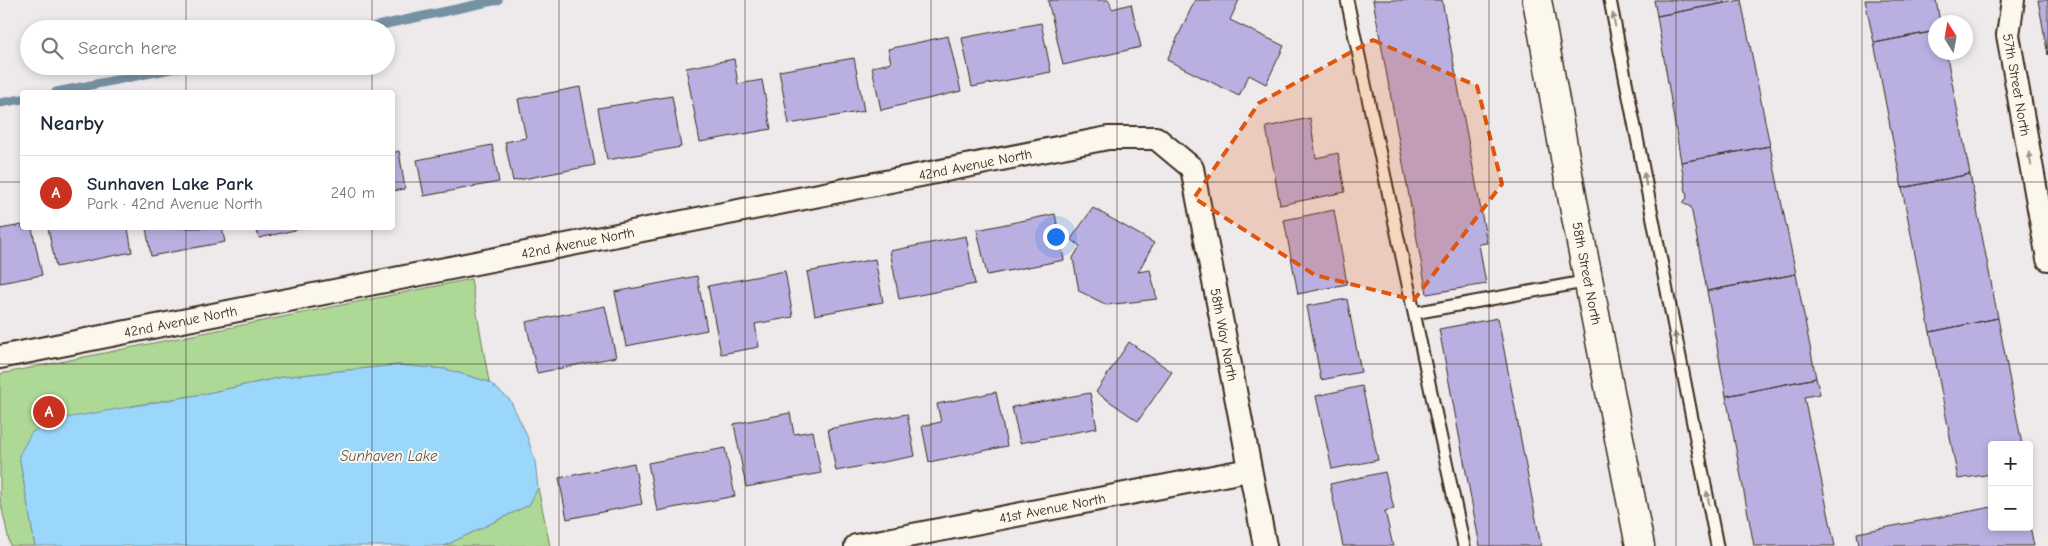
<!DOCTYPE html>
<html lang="en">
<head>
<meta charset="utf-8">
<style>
	body { margin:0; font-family:"Comic Neue",sans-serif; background:#f6f6f7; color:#1f2937 }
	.controls { position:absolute; right:15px; bottom:15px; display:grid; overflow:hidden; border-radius:5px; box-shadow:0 2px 8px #0003 }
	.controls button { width:45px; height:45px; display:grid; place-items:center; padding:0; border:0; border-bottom:1px solid #e0e1e3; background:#fff; color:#1f2937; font:25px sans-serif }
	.compass { position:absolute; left:1928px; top:15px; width:45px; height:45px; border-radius:50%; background:#fff; box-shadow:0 2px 8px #0003; rotate:349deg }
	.you { position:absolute; left:1055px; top:236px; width:18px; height:18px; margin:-12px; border:4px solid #fff; border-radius:50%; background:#1a73e8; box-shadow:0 0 0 8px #1a73e833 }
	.badge { display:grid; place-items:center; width:32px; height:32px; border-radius:50%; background:#c8321e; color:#fff; font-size:16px; font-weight:700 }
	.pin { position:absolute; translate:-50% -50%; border:2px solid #fff; box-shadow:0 1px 5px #0006 }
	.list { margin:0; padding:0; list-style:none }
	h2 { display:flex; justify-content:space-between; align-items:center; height:65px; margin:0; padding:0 20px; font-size:21px }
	h2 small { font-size:16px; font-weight:400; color:#747a83 }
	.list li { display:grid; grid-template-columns:32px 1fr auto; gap:15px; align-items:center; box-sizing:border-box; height:75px; padding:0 20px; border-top:1px solid #e0e1e3 }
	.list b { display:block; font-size:19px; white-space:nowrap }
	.list p { margin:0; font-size:16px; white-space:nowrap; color:#747a83 }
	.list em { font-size:16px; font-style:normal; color:#747a83 }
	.icon { flex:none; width:28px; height:28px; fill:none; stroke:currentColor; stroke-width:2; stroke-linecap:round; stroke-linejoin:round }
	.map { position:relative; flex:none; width:2048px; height:546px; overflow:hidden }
	.search { position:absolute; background:#fff; box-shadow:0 2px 8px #0003; left:20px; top:20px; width:375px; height:55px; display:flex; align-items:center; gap:12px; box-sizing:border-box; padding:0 18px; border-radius:28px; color:#747a83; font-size:19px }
	.panel { position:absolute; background:#fff; box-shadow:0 2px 8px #0003; left:20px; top:90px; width:375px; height:140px; border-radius:5px }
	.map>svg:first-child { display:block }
</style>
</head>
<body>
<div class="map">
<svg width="2048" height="546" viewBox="0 0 2048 546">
	<rect width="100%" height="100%" fill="#eee9ea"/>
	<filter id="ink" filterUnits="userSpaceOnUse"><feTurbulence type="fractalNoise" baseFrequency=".02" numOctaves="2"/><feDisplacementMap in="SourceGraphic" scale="10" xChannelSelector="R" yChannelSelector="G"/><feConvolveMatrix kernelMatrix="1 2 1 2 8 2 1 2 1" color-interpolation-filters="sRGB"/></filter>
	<g filter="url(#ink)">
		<path fill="#add895" stroke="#74815a" d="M471,279L489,382L445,369L397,365L282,377L203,394L132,406L19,455L35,546H10L0,499V374Z
			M538,488L550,546H444L529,505Z"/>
		<path fill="#9ad7fb" stroke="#7492a3" d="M397,365L445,369L489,382L510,400L526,433L535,461L538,488L529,505L444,546H35L19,455L32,432L66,418L203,394L283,377Z"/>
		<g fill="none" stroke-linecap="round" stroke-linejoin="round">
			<path stroke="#7492a3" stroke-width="9" d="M363,29L498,0
				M56,92L186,66
				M0,103L22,99"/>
		</g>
		<path fill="#b9b0e1" stroke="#3b2a1e" d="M1054,0H1109L1112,9L1131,4L1141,47L1063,65L1048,1Z
			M1195,0H1239L1230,20L1284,46L1266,84L1249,75L1239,96L1167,60Z
			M1373,0H1442L1487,243L1479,244L1486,284L1427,294Z
			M1654,0H1724V3L1657,16Z
			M1741,0L1770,146L1681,162L1657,16Z
			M1865,0H1936L1940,22H1936V31L1874,43Z
			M2038,0H2048V55Z
			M1041,23L1051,72L972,87L962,38Z
			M1936,31V52H1946L1970,174L1902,188L1874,43Z
			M948,36L961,91L881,110L872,67L891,63L888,49Z
			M854,58L864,111L789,124L779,71Z
			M734,59L738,84L762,80L771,129L700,142L686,68Z
			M580,87L595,165L513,181L505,142L526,138L518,99Z
			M672,96L681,147L607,160L598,108Z
			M1310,118L1316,158L1338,153L1345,192L1280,205L1266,127Z
			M492,145L499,182L424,196L417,160Z
			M1770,146L1796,274L1707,291L1691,207L1682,203L1687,198L1681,162Z
			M399,151L405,189L392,191V153Z
			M1970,174L1998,318L1930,332L1902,188Z
			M1093,208L1154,243L1138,272L1150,270L1157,299L1107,305L1079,291L1073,258L1080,246L1071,239Z
			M1334,210L1347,284L1298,294L1284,220Z
			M1055,214L1064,260L987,275L977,230Z
			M22,225V228H32L42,275L0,283V229Z
			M48,228H128L132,252L56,267Z
			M146,228H222L225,242L151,256Z
			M256,228H304L259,238Z
			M966,236L975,284L899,299L890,251Z
			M875,259L883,302L815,315L807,272Z
			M785,271L793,317L755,324L759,347L721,354L708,286Z
			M1796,274L1816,378L1726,396L1707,291Z
			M697,276L707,330L626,346L615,292Z
			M1347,299L1361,372L1321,380L1307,306Z
			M605,306L616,357L537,373L526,322Z
			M1498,318L1541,546H1480L1439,329Z
			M1998,318L2022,445H1992V474L1958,479L1930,332Z
			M1129,342L1172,372L1138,421L1096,392Z
			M1816,378L1820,394L1804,397L1835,546H1754L1726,396Z
			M1362,386L1378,460L1332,469L1316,396Z
			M996,392L1007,446L929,462L922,426L941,422L937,404Z
			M1090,393L1097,428L1020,443L1012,407Z
			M790,413L794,434L813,431L821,473L746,487L734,424Z
			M907,414L915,456L836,471L828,429Z
			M725,448L735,496L657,511L648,463Z
			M634,463L642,504L567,519L559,478Z
			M1385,472L1394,509L1385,511L1393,546H1343L1330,484Z
			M1992,507V527H2029V521L2034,546H1859L1857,533Z"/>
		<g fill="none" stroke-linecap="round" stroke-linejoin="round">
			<defs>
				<path id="lane" d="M1347,0L1464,546
					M1610,0L1717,546
					M1414,313L1589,281"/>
				<g id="street">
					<path id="s1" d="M2013,0L2008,35L2048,259"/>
					<path id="s2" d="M0,357L1108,138H1156L1192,168L1265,546"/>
					<path id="s3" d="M856,546L1249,470"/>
				</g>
				<g id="secondary">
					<path id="s4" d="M1537,0L1572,196L1640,546"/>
				</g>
			</defs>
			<use href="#lane" stroke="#3b2a1e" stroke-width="15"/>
			<use href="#street" stroke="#3b2a1e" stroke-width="26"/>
			<use href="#secondary" stroke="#3b2a1e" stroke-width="31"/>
			<use href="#lane" stroke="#fbf7ec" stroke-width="11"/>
			<use href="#street" stroke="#fbf7ec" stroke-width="22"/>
			<use href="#secondary" stroke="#fbf7ec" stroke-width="28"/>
		</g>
		<defs><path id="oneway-solid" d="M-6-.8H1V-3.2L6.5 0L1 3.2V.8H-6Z" transform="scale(1.25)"/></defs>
		<g fill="#9b9085">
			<use href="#oneway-solid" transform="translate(1614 20) rotate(-101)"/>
			<use href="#oneway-solid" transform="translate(2030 159) rotate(-100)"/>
			<use href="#oneway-solid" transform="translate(1645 179) rotate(-101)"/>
			<use href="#oneway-solid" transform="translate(1676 339) rotate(-101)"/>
			<use href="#oneway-solid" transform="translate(1708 498) rotate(-101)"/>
		</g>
	</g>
	<path fill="#df570d" fill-opacity="0.2" stroke="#df570d" stroke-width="4" stroke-dasharray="10 6" stroke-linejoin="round" d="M1373,40L1477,86L1502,184L1414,300L1315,275L1194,198L1259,103Z"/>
	<path fill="none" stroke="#3b2a1e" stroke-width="1" stroke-opacity="0.55" d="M186,0V29M372,0V29M559,0V546M745,0V546M931,0V546M1117,0V546M1303,0V546M1489,0V546M1676,0V546M1862,0V546M186,66V92M372,66V92M0,182H22M392,182H2048M186,228V546M372,228V546M0,364H2048"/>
	<g text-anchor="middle" stroke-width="4" stroke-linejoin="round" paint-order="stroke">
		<g font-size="14" fill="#3b2a1e" stroke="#fbf7ec">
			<text dy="5" stroke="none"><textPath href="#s1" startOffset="86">57th Street North</textPath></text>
			<text dy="5" stroke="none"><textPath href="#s2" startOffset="994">42nd Avenue North</textPath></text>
			<text dy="5" stroke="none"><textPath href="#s2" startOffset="589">42nd Avenue North</textPath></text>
			<text dy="5" stroke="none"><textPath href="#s4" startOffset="278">58th Street North</textPath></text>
			<text dy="5" stroke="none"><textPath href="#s2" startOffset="184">42nd Avenue North</textPath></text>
			<text dy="5" stroke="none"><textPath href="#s2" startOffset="1394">58th Way North</textPath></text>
			<text dy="5" stroke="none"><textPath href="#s3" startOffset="200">41st Avenue North</textPath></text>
		</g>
		<g font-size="15" font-style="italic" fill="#535555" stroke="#fbf7ec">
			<text x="389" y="461">Sunhaven Lake</text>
		</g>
	</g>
</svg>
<div class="controls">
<button>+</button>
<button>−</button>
</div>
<svg class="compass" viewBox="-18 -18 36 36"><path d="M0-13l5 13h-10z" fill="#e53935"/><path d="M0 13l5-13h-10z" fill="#747a83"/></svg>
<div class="you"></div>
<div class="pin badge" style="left:49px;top:412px">A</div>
<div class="search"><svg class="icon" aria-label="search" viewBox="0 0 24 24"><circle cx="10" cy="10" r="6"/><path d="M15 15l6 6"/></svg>Search here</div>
<section class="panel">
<h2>Nearby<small></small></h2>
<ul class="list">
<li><span class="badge">A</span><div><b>Sunhaven Lake Park</b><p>Park · 42nd Avenue North</p></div><em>240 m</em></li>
</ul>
</section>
</div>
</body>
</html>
